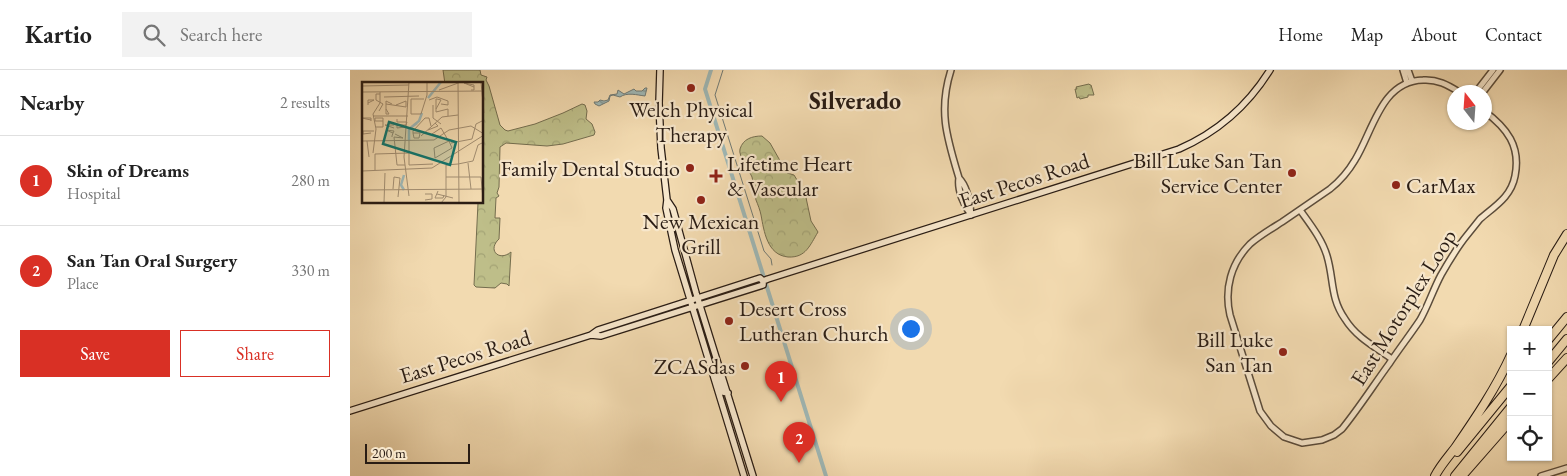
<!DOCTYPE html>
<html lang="en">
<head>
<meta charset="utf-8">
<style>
	body { margin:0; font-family:"EB Garamond",serif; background:#f2f2f2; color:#222 }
	.controls { position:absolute; right:15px; bottom:15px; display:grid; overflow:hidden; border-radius:0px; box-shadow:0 1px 4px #0004 }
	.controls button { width:45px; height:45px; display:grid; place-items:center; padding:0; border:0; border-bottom:1px solid #e0e0e0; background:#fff; color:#222; font:25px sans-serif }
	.compass { position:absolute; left:1097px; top:15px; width:45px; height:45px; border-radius:50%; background:#fff; box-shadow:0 1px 4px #0004; rotate:343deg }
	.scale { position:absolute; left:15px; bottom:12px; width:105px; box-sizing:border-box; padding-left:5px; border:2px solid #291c14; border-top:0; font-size:14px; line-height:18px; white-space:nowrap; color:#291c14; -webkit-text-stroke:4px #f7e7cc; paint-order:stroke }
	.you { position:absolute; left:560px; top:258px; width:18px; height:18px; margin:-12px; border:4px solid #fff; border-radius:50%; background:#1a73e8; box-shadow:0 0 0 8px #1a73e833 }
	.badge { display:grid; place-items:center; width:32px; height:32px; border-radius:50%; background:#d93025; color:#fff; font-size:16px; font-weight:700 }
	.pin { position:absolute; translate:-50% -41px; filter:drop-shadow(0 1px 2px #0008) }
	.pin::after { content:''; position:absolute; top:26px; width:18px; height:15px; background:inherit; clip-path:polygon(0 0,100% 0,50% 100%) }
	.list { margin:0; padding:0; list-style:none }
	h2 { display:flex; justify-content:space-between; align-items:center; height:65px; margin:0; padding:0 20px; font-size:21px }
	h2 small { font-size:16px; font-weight:400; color:#767676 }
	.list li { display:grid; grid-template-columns:32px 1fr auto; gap:15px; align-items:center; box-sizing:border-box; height:90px; padding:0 20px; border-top:1px solid #e0e0e0 }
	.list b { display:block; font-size:19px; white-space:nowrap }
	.list p { margin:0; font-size:16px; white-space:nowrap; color:#767676 }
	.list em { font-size:16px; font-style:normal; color:#767676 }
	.actions { display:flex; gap:10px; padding:15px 20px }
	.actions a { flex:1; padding:11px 0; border:1px solid #d93025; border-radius:0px; text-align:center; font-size:18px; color:#d93025 }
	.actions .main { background:#d93025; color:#fff }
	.icon { flex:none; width:28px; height:28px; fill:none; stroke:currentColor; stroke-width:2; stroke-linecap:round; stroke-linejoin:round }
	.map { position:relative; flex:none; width:1217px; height:406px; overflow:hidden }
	header { display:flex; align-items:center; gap:30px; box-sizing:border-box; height:70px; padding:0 25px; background:#fff; border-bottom:1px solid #e0e0e0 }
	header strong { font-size:24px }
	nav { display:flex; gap:28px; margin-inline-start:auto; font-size:18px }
	.search { width:350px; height:45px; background:#f2f2f2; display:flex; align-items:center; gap:12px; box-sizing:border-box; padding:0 18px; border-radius:0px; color:#767676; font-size:19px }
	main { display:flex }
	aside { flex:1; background:#fff }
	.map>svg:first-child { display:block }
</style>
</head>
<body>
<header>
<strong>Kartio</strong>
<div class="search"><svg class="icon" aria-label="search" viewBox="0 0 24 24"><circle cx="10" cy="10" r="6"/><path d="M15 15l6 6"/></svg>Search here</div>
<nav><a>Home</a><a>Map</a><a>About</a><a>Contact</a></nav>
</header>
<main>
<aside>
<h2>Nearby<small>2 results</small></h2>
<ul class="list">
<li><span class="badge">1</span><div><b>Skin of Dreams</b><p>Hospital</p></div><em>280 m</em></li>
<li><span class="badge">2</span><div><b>San Tan Oral Surgery</b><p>Place</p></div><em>330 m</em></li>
</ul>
<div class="actions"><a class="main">Save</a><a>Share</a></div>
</aside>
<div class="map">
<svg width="1217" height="406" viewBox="0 0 1217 406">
	<defs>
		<pattern id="park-crowns" width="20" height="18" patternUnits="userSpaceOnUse" patternTransform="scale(1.25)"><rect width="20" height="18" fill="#bebe89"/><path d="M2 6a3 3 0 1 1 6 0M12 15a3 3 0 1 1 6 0" fill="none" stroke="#a3a375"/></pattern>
		<pattern id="water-waves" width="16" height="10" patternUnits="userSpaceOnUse" patternTransform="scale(1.25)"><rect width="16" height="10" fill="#9fb8b6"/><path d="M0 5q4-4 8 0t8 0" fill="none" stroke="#829593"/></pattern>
	</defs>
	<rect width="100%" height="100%" fill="#f2dab0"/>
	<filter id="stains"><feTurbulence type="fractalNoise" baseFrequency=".004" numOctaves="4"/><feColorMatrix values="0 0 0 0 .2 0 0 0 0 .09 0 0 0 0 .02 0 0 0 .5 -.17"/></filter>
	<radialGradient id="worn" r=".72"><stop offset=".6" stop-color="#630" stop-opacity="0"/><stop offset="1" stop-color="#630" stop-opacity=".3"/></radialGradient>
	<path fill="url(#park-crowns)" stroke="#746d4e" d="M93,0H130L131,5L137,7L136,10L139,16L150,55L155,60L158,61L185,54L213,43L232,34L235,35L237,41L236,49L242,54L245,62L244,65L213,74L197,76L156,73L150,77L149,117L147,123L149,126L146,128L145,148H150L149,169C137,180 149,192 161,182L159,216L157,214L151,213L145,218L126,217L124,215L128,133L132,132V14H95Z
		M739,14L740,15H741L744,25H738V27L730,29L729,27L727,28L725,19H727L726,17Z
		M412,66L420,73L437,103L444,105L455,123L461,151L468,162C460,175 456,188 438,187C417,185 414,161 411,145C410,140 408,135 406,130C404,123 404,115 402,107C399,100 388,86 390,79C393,69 402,66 412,66Z"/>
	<path fill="url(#water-waves)" stroke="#707a75" d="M295,18H297L295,26C287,25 277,22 270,27L263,25L260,26L259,31L249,36L245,34L244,32H248L250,30L254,31L258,30L260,25L267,24L268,20L274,24L284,19L286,21H292Z"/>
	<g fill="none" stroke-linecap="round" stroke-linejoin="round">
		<path stroke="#707a75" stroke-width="1" d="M373,0L365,25L414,181L421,189L422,195"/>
		<path stroke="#9fb8b6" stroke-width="4" d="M361,0L355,19L476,406"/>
		<defs>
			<path id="tertiary" d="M601,0C588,41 597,68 609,108C607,120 614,136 621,145
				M1053,0L1057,13
				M1058,0L1062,11
				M1109,22C1098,15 1087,9 1073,10C1031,11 1023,61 1005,90C998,102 990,111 980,119C964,130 948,141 932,152C921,159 909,166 900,174C881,193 874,219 880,245L910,341L921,356L934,367L952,373L972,370L984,365L992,359C1009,338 1023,316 1039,294C1049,279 1060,265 1070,250C1078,236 1083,220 1091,205C1099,191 1108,176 1118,164C1122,159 1126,154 1130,149C1145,136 1161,127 1165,106C1171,76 1157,58 1134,41
				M1126,22L1143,0
				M1133,22L1150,0
				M609,108C617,116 620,133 621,145
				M950,140C960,154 972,169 977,186C984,209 980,228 995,249C1006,267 1025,277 1042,289
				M1191,406L1217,398"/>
			<path id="secondary" d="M310,0L309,33L311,78L317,130L316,138L325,180L394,406
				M317,130L323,139L346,223L403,406
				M241,265L251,266L413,215V211L418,209L829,79C868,62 897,37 920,0
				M363,300L368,305L373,322L378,323
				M0,341L241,265L248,260L410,208L413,211"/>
			<path id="motorway" d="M1173,260L1204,185L1217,164
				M1198,270L1217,247
				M1198,292L1217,269
				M1198,309L1217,288
				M1107,382L1161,316
				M1085,406C1090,396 1098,387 1105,378C1125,349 1146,318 1161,285
				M1105,406L1161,337
				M1112,406L1161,350"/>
		</defs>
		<use href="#tertiary" stroke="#5b4c3b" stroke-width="8"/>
		<use href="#secondary" stroke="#291c14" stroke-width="8"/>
		<use href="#motorway" stroke="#291c14" stroke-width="10"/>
		<use href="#tertiary" stroke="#f7e7cc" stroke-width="5"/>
		<use href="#secondary" stroke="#f7e7cc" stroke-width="5.5"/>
		<use href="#motorway" stroke="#f2dab0" stroke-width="8"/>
	</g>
	<g fill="#8f2418" stroke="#f7e7cc" stroke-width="2">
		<circle cx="341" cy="18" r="5"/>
		<circle cx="340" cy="98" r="5"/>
		<circle cx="942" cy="103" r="5"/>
		<path d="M363.5 98.5h5v5h5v5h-5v5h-5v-5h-5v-5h5z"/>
		<circle cx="1046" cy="115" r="5"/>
		<circle cx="351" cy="130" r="5"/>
		<circle cx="379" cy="251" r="5"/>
		<circle cx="933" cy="282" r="5"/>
		<circle cx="395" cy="296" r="5"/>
	</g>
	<g text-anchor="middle" stroke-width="4.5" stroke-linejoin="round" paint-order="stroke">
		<g font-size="22" fill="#291c14" stroke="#f7e7cc" text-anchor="end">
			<text x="341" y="47" text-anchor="middle">Welch Physical<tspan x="341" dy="25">Therapy</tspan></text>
			<text x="932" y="98">Bill Luke San Tan<tspan x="932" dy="25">Service Center</tspan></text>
			<text x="377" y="101" text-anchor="start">Lifetime Heart<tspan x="377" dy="25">&amp; Vascular</tspan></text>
			<text x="330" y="106">Family Dental Studio</text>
			<text x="1056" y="123" text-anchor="start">CarMax</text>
			<text x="351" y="159" text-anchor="middle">New Mexican<tspan x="351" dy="25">Grill</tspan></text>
			<text x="389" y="246" text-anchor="start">Desert Cross<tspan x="389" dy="25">Lutheran Church</tspan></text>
			<text x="923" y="277">Bill Luke<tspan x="923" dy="25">San Tan</tspan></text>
			<text x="385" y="304">ZCASdas</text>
		</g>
		<g font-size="22" fill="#291c14" stroke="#f7e7cc">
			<text transform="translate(674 110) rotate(-18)" y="8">East Pecos Road</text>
			<text transform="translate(1053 237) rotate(-58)" y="8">East Motorplex Loop</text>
			<text transform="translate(115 286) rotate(-17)" y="8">East Pecos Road</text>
		</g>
		<g font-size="24" font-weight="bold" fill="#291c14" stroke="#f7e7cc">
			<text x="505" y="39">Silverado</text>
		</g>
	</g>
	<g transform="translate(12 12)">
		<rect width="121" height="121" fill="#f2dab0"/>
		<path fill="none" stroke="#9fb8b6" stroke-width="2.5" d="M66,16L79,0M47,56V47L55,41M47,59V47L57,39L60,31M42,108L39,103L42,93"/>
		<path fill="none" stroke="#a28e72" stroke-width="1" d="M47,0L42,75L47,114M96,0L97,121M119,0L122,31M0,4L47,3M77,8L99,0M109,8H112V3L102,1L112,5M0,10L122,9M22,15L57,14M62,17H49V32H59L65,13V0M67,18L75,15L86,19V23L79,22M6,21L12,18H6V23M24,22L44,25V19L34,23M71,23V36L79,42M24,27L27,32H24V19L30,22M74,27L79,18L75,17H74V30L86,27V34M17,29L21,22L14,18V12H18M11,34H46M35,37V40H45L44,43L43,45L35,46V43H44M9,38L0,36H9V39M14,45H21V36H13V39H21M32,46L23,43H32M66,48L76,44L73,41M9,51L1,52V49H12M51,51H58L57,56H52L51,51V49L63,36H67L69,44M59,54L80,35L96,33M30,55V54L31,51L32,49L24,48L31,51M32,55L35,83H43M32,55L41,56L33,52M79,55L70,52L79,46L86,58M0,59L72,58L87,48L109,44L122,52M5,59L7,75M47,59V83M87,59L90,66L73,76L72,66ZM89,61L110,57L114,42L122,38M11,71L14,47L11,32L18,21V10M13,72L47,71M13,72V88M106,81L109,107M96,82L111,79L116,63L122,60M47,83L71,82M0,89L70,86L122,53M84,95H119L121,117M31,107L32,95L38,96L36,115M0,108L122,107M76,109L73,116H81L82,113M63,112H70V117L63,118M75,112L91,116M22,121L23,91M79,121L84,115V83L96,82"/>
		<path fill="#0f766e" fill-opacity="0.15" stroke="#0f766e" stroke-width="2.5" d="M27,40L94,60L88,83L21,62Z"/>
		<rect width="121" height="121" fill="none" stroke="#291c14" stroke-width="2.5"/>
	</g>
	<rect width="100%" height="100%" filter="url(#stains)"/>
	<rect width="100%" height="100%" fill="url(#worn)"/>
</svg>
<div class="controls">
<button>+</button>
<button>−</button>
<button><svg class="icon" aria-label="locate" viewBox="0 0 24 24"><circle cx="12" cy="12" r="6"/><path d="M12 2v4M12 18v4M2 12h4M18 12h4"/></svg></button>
</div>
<svg class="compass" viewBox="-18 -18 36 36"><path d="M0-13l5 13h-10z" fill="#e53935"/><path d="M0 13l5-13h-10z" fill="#767676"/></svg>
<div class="scale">200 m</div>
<div class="you"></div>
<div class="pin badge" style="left:431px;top:332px">1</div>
<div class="pin badge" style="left:449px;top:393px">2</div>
</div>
</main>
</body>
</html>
